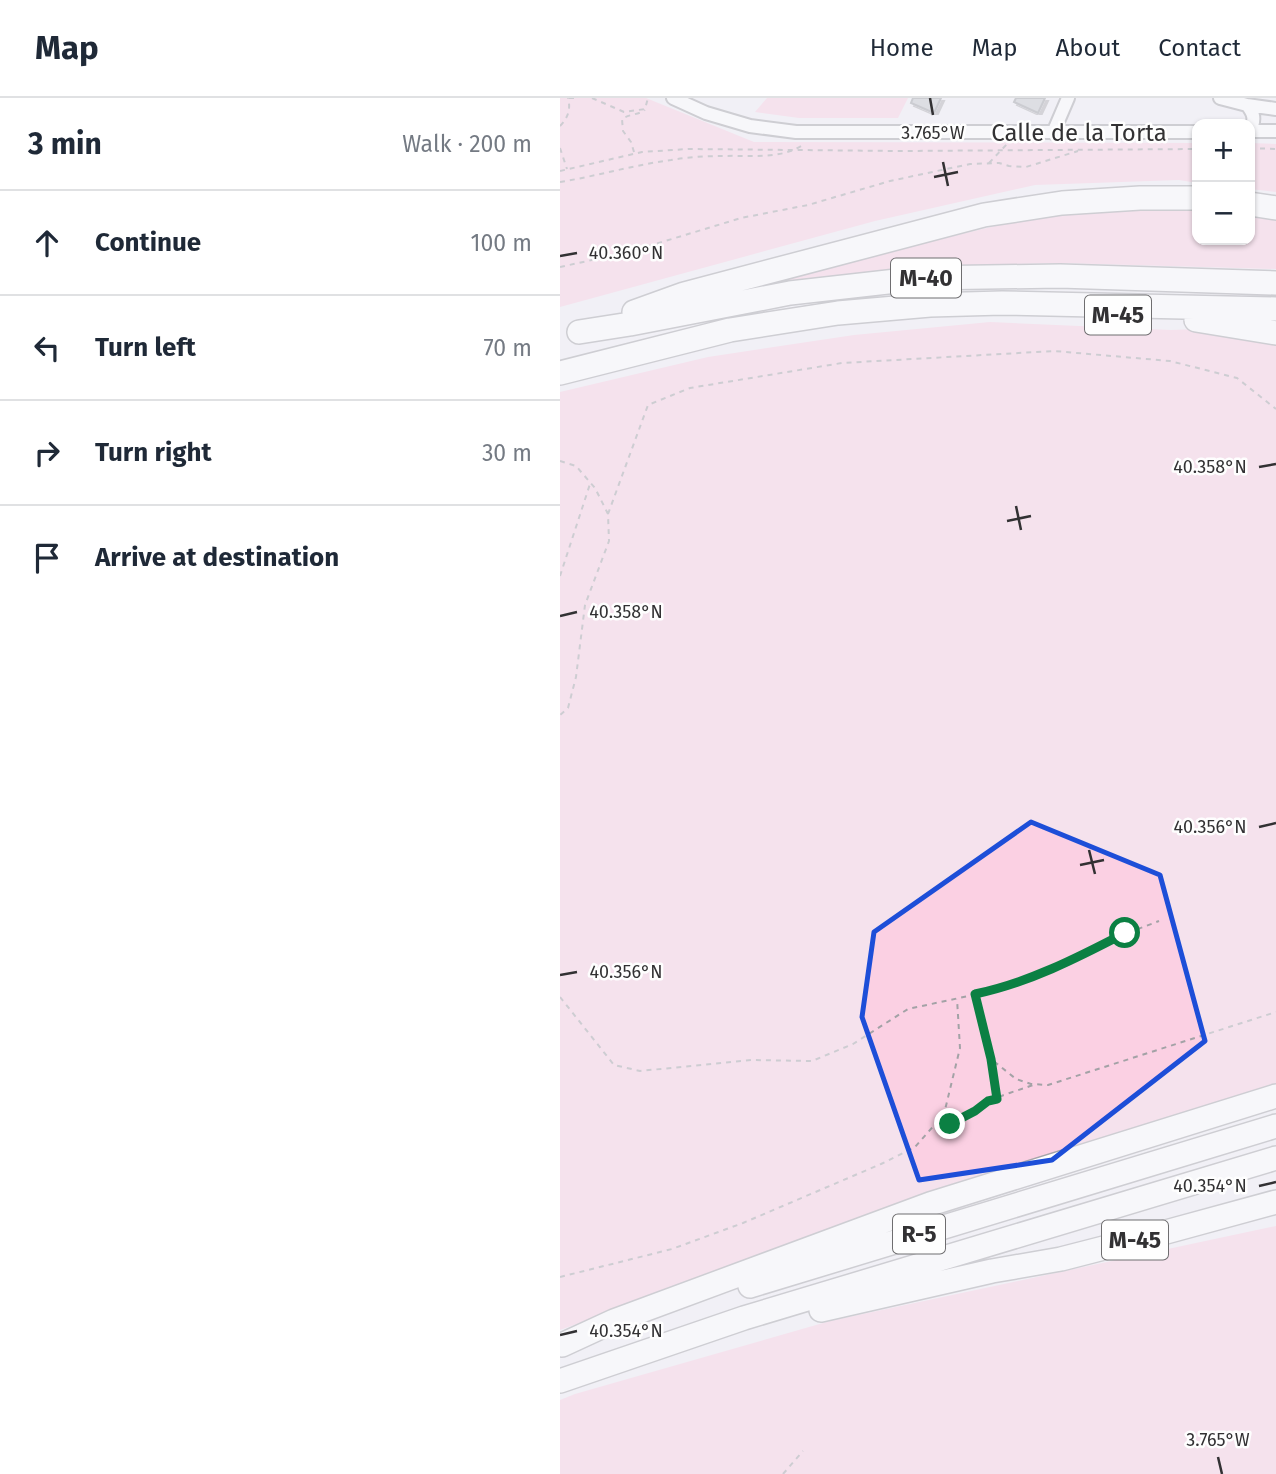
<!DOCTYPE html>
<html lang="en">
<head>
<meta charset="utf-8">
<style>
	body { margin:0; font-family:"Fira Sans",sans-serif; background:#f2f2f3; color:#1f2937 }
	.controls { position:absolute; right:21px; top:21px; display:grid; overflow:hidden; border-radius:14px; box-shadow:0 2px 5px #0004 }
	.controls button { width:63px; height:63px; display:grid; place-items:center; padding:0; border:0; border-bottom:2px solid #e0e1e3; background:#fff; color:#1f2937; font:35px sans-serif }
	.stop { position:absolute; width:21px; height:21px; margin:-16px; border:5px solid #0b8043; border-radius:50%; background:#fff }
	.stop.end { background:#0b8043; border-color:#fff; box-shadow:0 2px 7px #0008 }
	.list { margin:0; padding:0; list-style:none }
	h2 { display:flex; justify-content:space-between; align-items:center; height:91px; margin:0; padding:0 28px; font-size:30px }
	h2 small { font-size:23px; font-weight:400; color:#747a83 }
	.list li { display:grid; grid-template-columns:46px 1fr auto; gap:21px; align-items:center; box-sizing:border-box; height:105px; padding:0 28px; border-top:2px solid #e0e1e3 }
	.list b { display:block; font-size:26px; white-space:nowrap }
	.list em { font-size:23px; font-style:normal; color:#747a83 }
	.icon { flex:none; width:38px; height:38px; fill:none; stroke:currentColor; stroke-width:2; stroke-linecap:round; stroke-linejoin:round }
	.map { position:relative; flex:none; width:716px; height:1376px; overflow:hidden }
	header { display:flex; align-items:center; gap:42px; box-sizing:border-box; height:98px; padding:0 35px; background:#fff; border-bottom:2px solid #e0e1e3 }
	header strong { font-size:33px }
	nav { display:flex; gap:38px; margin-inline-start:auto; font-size:24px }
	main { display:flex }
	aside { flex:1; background:#fff }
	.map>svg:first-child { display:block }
</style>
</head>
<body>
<header>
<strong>Map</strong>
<nav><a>Home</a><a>Map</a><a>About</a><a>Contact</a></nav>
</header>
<main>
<aside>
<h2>3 min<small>Walk · 200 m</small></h2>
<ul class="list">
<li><svg class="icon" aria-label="ahead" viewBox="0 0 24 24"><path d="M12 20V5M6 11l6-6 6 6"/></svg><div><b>Continue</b></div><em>100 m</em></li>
<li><svg class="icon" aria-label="left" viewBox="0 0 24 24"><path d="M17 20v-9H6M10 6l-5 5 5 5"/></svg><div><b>Turn left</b></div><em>70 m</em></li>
<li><svg class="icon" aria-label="right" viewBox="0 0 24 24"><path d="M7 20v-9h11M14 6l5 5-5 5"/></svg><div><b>Turn right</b></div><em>30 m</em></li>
<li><svg class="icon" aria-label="arrive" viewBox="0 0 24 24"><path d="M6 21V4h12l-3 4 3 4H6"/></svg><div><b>Arrive at destination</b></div></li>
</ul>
</aside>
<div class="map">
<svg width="716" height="1376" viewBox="0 0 716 1376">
	<defs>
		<filter id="shadow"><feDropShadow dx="3" dy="3" stdDeviation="0" flood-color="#0004"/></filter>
	</defs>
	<rect width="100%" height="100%" fill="#f1f0f5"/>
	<path fill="#fbd0e3" d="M0,0H86L194,44L637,45V85L619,82L475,87L315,123L0,209Z
		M207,0H348L338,20H239L195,14Z
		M690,45L716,46V94L690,91Z
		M637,109V142H690V117L716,120V171L501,165L362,168L191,189L264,169L494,114Z
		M430,224L611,232L716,228V986L492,1056L323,1115L0,1232V294L148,259L294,237Z
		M716,1128V1376H0V1302L15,1296L270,1223Z"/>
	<path fill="#c5c7cc" stroke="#9e9fa4" stroke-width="2" filter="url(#shadow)" d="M353,0H381L374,15L351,5Z
		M456,0H485L478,15L454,4Z"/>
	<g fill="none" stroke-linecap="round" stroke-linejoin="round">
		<defs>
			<path id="street" d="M113,0L146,15L190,28L236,34H637
				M660,0L687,7L716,11
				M687,7C693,15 695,19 692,28L690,29
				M690,33H716
				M493,35L508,0"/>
			<path id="highway" d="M690,106L716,110
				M74,214L124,196L424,117L502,105L580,100H637
				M636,222L716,235
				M19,234L70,226L230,195L363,180L500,178L716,185
				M0,275L170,232L278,215L370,207L442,205L716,211
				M190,1188L716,1028
				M261,1212L432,1173L501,1161L606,1134L716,1104
				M2,1247L54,1223L370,1106L716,998
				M0,1283L184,1220L716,1060"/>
		</defs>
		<use href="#street" stroke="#a5a4a9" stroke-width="16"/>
		<use href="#highway" stroke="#a5a4a9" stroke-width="26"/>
		<path stroke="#a3a2a6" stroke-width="2" stroke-dasharray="5 5" stroke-linecap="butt" d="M9,0H16
			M32,0L64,14L85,11L88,0
			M0,28C8,20 11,11 8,0
			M0,50L7,71
			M690,50L716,51
			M74,54L71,44L63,33L62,21C69,16 78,17 85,12
			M429,65L447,46
			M0,73L82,54L128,51L341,53L637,51
			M0,84C37,78 74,67 111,62C128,59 147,58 164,58C191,57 219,62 243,47
			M0,169L69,154L181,120L248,107L330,83L410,66L439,65L449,68L466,69L518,53
			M0,363L16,368L35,390L48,416L49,443L25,507L16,579L8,610L0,617
			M48,416L88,307L130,290L282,265L494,253L610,263L677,280L716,311
			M0,478L30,386
			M415,897L431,961L456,981L471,986L488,987L716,914
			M0,899L54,967L80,973L191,962L252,963L293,946L348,911L441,891L499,868L565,836L599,823
			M431,964L437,1000
			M376,1027C399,1025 407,1016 426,1005C437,998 460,992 473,987
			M0,1179L112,1151L183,1125L321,1066L355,1049L384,1016L400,950L397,901
			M223,1376L243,1353"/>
		<use href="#street" stroke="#fff" stroke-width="12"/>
		<use href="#highway" stroke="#fff" stroke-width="23"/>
	</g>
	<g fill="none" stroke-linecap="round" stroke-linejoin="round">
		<path stroke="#0b8043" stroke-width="9" d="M390,1026L415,1013L428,1003L437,1001L431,961L415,896C468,885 517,860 565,835"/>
	</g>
	<path d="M0 0H716V1376H0ZM471,724L600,777L645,943L492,1062L359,1082L302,919L314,834Z" fill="#f1f0f5" fill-opacity=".55" fill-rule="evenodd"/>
	<path fill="none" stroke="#1d4ed8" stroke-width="5" stroke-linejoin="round" d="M471,724L600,777L645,943L492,1062L359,1082L302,919L314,834Z"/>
	<path fill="none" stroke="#323133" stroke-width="2.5" d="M370,0L373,17M383,64L388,88M374,79L398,74M0,158L17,155M699,369L716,366M456,408L461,432M447,423L471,418M0,518L17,514M699,729L716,725M529,752L535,776M520,767L544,762M0,877L17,874M699,1088L716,1084M0,1237L17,1233M658,1359L662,1376"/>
	<g text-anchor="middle" stroke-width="5" stroke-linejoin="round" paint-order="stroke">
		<g fill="#fefefe" stroke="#6f6e70" stroke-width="2">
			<rect x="331" y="160.5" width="70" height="39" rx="5"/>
			<rect x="525" y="197.5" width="66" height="39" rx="5"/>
			<rect x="333" y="1116.5" width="52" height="39" rx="5"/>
			<rect x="542" y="1122.5" width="66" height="39" rx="5"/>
		</g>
		<g font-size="23" font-weight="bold" fill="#323133">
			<text x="366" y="188">M-40</text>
			<text x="558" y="225">M-45</text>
			<text x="359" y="1144">R-5</text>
			<text x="575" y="1150">M-45</text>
		</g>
		<g font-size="24" fill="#323133" stroke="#fefefe">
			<text x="519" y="43">Calle de la Torta</text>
		</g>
	</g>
	<g font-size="18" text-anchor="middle" fill="#323133" stroke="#fefefe" stroke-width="5" stroke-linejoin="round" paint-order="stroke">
		<text x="373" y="41">3.765°W</text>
		<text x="66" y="161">40.360°N</text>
		<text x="650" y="375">40.358°N</text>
		<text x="66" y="520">40.358°N</text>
		<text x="650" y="735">40.356°N</text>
		<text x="66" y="880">40.356°N</text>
		<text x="650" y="1094">40.354°N</text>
		<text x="66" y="1239">40.354°N</text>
		<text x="658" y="1348">3.765°W</text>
	</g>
</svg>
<div class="controls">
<button>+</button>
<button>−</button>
</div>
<div class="stop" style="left:565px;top:835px"></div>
<div class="stop end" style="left:390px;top:1026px"></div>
</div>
</main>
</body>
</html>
